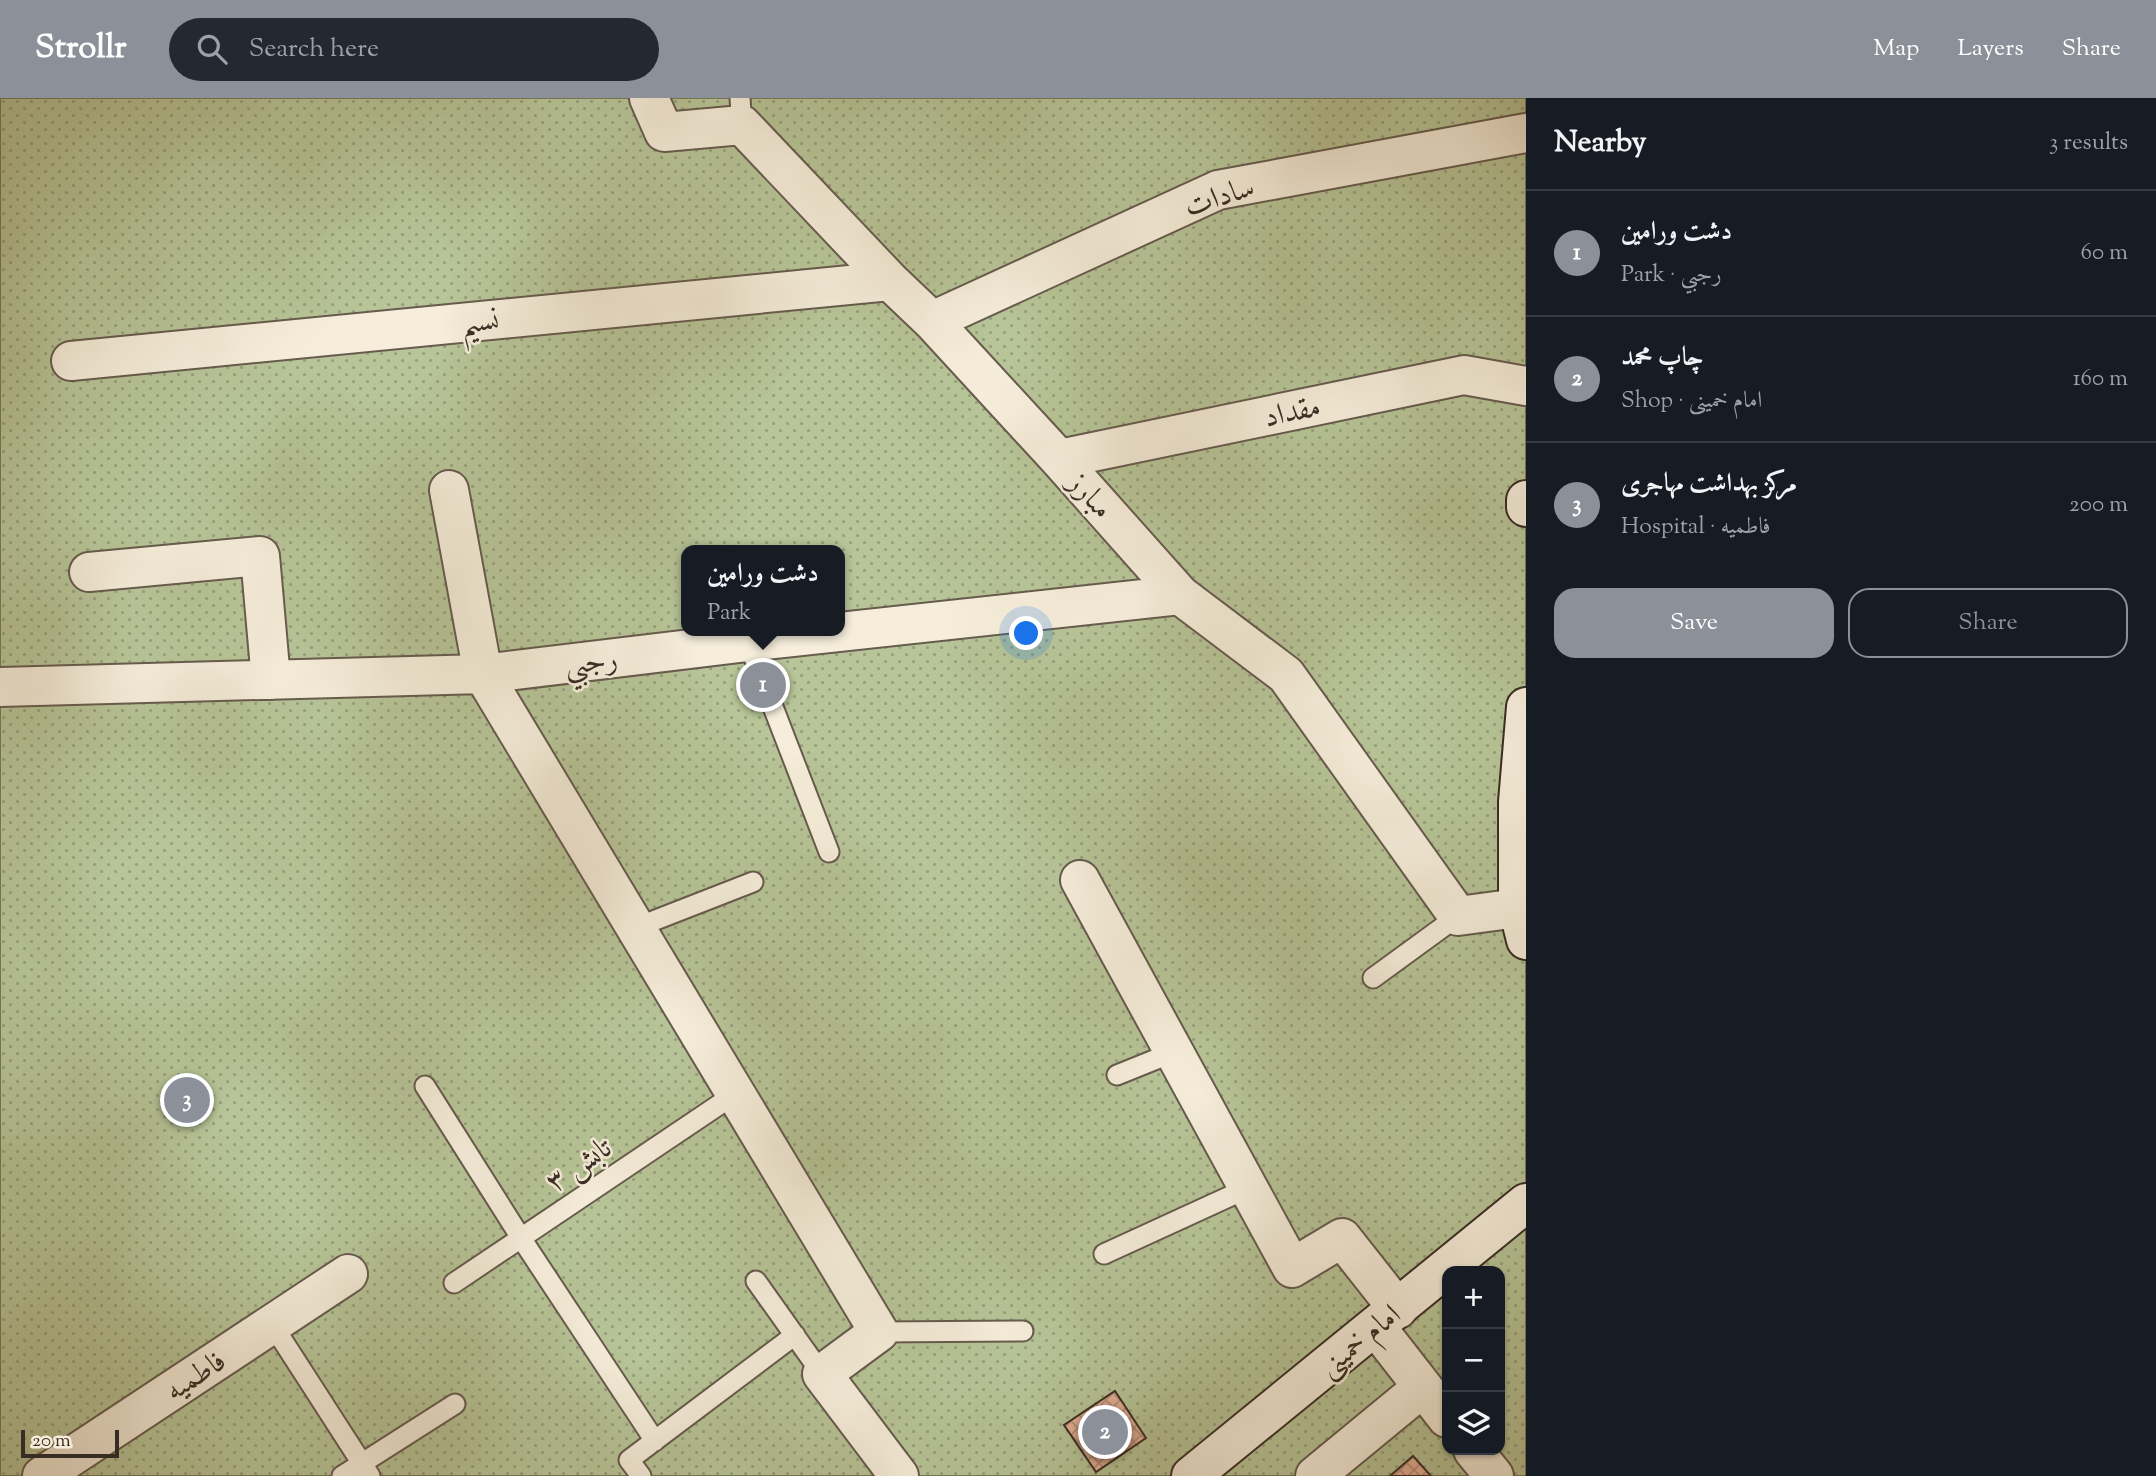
<!DOCTYPE html>
<html lang="en">
<head>
<meta charset="utf-8">
<style>
	body { margin:0; font-family:"Sorts Mill Goudy",Amiri,serif; background:#242831; color:#f1f3f6 }
	.controls { position:absolute; right:21px; bottom:21px; display:grid; overflow:hidden; border-radius:14px; box-shadow:0 2px 5px #0004 }
	.controls button { width:63px; height:63px; display:grid; place-items:center; padding:0; border:0; border-bottom:2px solid #363941; background:#171b24; color:#f1f3f6; font:35px sans-serif }
	.scale { position:absolute; left:21px; bottom:18px; width:98px; box-sizing:border-box; padding-left:7px; border:4px solid #382d25; border-top:0; font-size:19px; line-height:24px; white-space:nowrap; color:#382d25; -webkit-text-stroke:5px #f6eedb; paint-order:stroke }
	.you { position:absolute; left:1027px; top:536px; width:24px; height:24px; margin:-18px; border:5px solid #fff; border-radius:50%; background:#1a73e8; box-shadow:0 0 0 10px #1a73e833 }
	.badge { display:grid; place-items:center; width:46px; height:46px; border-radius:50%; background:#8c9099; color:#fff; font-size:23px; font-weight:700 }
	.pin { position:absolute; translate:-50% -50%; border:4px solid #fff; box-shadow:0 2px 7px #0006 }
	.popup { position:absolute; left:681px; top:447px; width:164px; height:91px; box-sizing:border-box; display:grid; place-content:center; border-radius:14px; background:#171b24; filter:drop-shadow(0 2px 5px #0005); font-size:23px; white-space:nowrap; color:#9ea1a6 }
	.popup b { font-size:26px; color:#f1f3f6 }
	.popup::after { content:''; position:absolute; left:50%; top:100%; margin-left:-14px; border:14px solid transparent; border-top-color:#171b24 }
	.list { margin:0; padding:0; list-style:none }
	h2 { display:flex; justify-content:space-between; align-items:center; height:91px; margin:0; padding:0 28px; font-size:30px }
	h2 small { font-size:23px; font-weight:400; color:#9ea1a6 }
	.list li { display:grid; grid-template-columns:46px 1fr auto; gap:21px; align-items:center; box-sizing:border-box; height:126px; padding:0 28px; border-top:2px solid #363941 }
	.list b { display:block; font-size:26px; white-space:nowrap }
	.list p { margin:0; font-size:23px; white-space:nowrap; color:#9ea1a6 }
	.list em { font-size:23px; font-style:normal; color:#9ea1a6 }
	.actions { display:flex; gap:14px; padding:21px 28px }
	.actions a { flex:1; padding:16px 0; border:2px solid #8c9099; border-radius:21px; text-align:center; font-size:24px; color:#8c9099 }
	.actions .main { background:#8c9099; color:#fff }
	.icon { flex:none; width:38px; height:38px; fill:none; stroke:currentColor; stroke-width:2; stroke-linecap:round; stroke-linejoin:round }
	.map { position:relative; flex:none; width:1526px; height:1378px; overflow:hidden }
	header { display:flex; align-items:center; gap:42px; box-sizing:border-box; height:98px; padding:0 35px; background:#8c9099; color:#fff }
	header strong { font-size:33px }
	nav { display:flex; gap:38px; margin-inline-start:auto; font-size:24px }
	.search { width:490px; height:63px; background:#242831; display:flex; align-items:center; gap:18px; box-sizing:border-box; padding:0 24px; border-radius:38px; color:#9ea1a6; font-size:26px }
	main { display:flex }
	aside { flex:1; background:#171b24 }
	.map>svg:first-child { display:block }
</style>
</head>
<body>
<header>
<strong>Strollr</strong>
<div class="search"><svg class="icon" aria-label="search" viewBox="0 0 24 24"><circle cx="10" cy="10" r="6"/><path d="M15 15l6 6"/></svg>Search here</div>
<nav><a>Map</a><a>Layers</a><a>Share</a></nav>
</header>
<main>
<div class="map">
<svg width="1526" height="1378" viewBox="0 0 1526 1378">
	<defs>
		<pattern id="park-dots" width="8" height="8" patternUnits="userSpaceOnUse" patternTransform="scale(1.75)"><rect width="8" height="8" fill="#b7c598"/><path d="M2 2h.1M6 6h.1" fill="none" stroke="#96a07c" stroke-width="1.8" stroke-linecap="round"/></pattern>
		<pattern id="building-cross-hatch" width="8" height="8" patternUnits="userSpaceOnUse" patternTransform="scale(1.75)"><rect width="8" height="8" fill="#e5b197"/><path d="M0 0l8 8M0 8l8-8" fill="none" stroke="#bb907b"/></pattern>
	</defs>
	<rect width="100%" height="100%" fill="#f1e5c7"/>
	<filter id="stains"><feTurbulence type="fractalNoise" baseFrequency=".00286" numOctaves="4"/><feColorMatrix values="0 0 0 0 .2 0 0 0 0 .09 0 0 0 0 .02 0 0 0 .5 -.17"/></filter>
	<radialGradient id="worn" r=".72"><stop offset=".6" stop-color="#630" stop-opacity="0"/><stop offset="1" stop-color="#630" stop-opacity=".3"/></radialGradient>
	<path fill="url(#park-dots)" stroke="#78795e" stroke-width="2" fill-rule="evenodd" d="M0,0H1526V1378H0ZM686,452H840V533H686ZM1447,1173H1500V1352H1447Z"/>
	<path fill="url(#building-cross-hatch)" stroke="#382d25" stroke-width="2" d="M1115,1293L1146,1340L1096,1374L1064,1327Z
		M1413,1358L1431,1378H1390Z"/>
	<g fill="none" stroke-linecap="round" stroke-linejoin="round">
		<defs>
			<path id="service" d="M740,0L742,27
				M748,544L829,754
				M635,830L753,784
				M1373,880L1458,818
				M1117,977L1174,954
				M425,988L521,1140L655,1343
				M1104,1156L1248,1090
				M756,1183L822,1276
				M454,1185L735,996
				M272,1226L370,1378
				M879,1234L1023,1233
				M342,1378L455,1306
				M641,1378L629,1362L795,1237"/>
			<path id="minor" d="M649,0L664,34L742,27L890,183L932,223L1059,361L1180,497L1286,577L1458,818L1518,810
				M932,223L1218,92L1526,35
				M71,263L890,183
				M1059,361L1464,277L1526,288
				M449,392L483,576L879,1234L822,1276L899,1378
				M89,474L260,458L271,582
				M0,589L483,576L748,544L1180,497
				M1080,782L1292,1170L1342,1140L1398,1211
				M1376,1229L1447,1320
				M1473,1352L1494,1378
				M42,1378L348,1176
				M1315,1378L1423,1289"/>
			<path id="secondary" d="M1526,402V409
				M1526,609L1518,704V810L1526,842
				M1191,1378L1526,1105"/>
		</defs>
		<use href="#service" stroke="#665b4e" stroke-width="23"/>
		<use href="#minor" stroke="#665b4e" stroke-width="42"/>
		<use href="#secondary" stroke="#382d25" stroke-width="42"/>
		<use href="#service" stroke="#f6eedb" stroke-width="19"/>
		<use href="#minor" stroke="#f6eedb" stroke-width="38"/>
		<use href="#secondary" stroke="#f6eedb" stroke-width="38"/>
	</g>
	<g text-anchor="middle" stroke-width="5" stroke-linejoin="round" paint-order="stroke">
		<g font-size="30" fill="#382d25" stroke="#f6eedb">
			<text transform="translate(1219 98) rotate(-18)" y="10">سادات</text>
			<text transform="translate(480 223) rotate(-6)" y="10">نسيم</text>
			<text transform="translate(1292 313) rotate(-12)" y="10">مقداد</text>
			<text transform="translate(1091 397) rotate(48)" y="10">مبارز</text>
			<text transform="translate(591 563) rotate(-7)" y="10">رجبي</text>
			<text transform="translate(578 1066) rotate(-34)" y="10">تابش ۳</text>
			<text transform="translate(1359 1242) rotate(-39)" y="10">امام خمینی</text>
			<text transform="translate(195 1277) rotate(-33)" y="10">فاطميه</text>
		</g>
	</g>
	<rect width="100%" height="100%" filter="url(#stains)"/>
	<rect width="100%" height="100%" fill="url(#worn)"/>
</svg>
<div class="controls">
<button>+</button>
<button>−</button>
<button><svg class="icon" aria-label="layers" viewBox="0 0 24 24"><path d="M12 4l9 5-9 5-9-5zM3 14l9 5 9-5"/></svg></button>
</div>
<div class="scale">20 m</div>
<div class="you"></div>
<div class="pin badge" style="left:763px;top:587px">1</div>
<div class="popup"><b>دشت ورامین</b>Park</div>
<div class="pin badge" style="left:1105px;top:1334px">2</div>
<div class="pin badge" style="left:187px;top:1002px">3</div>
</div>
<aside>
<h2>Nearby<small>3 results</small></h2>
<ul class="list">
<li><span class="badge">1</span><div><b>دشت ورامین</b><p>Park · رجبي</p></div><em>60 m</em></li>
<li><span class="badge">2</span><div><b>چاپ محمد</b><p>Shop · امام خمینی</p></div><em>160 m</em></li>
<li><span class="badge">3</span><div><b>مرکز بهداشت مهاجری</b><p>Hospital · فاطميه</p></div><em>200 m</em></li>
</ul>
<div class="actions"><a class="main">Save</a><a>Share</a></div>
</aside>
</main>
</body>
</html>
